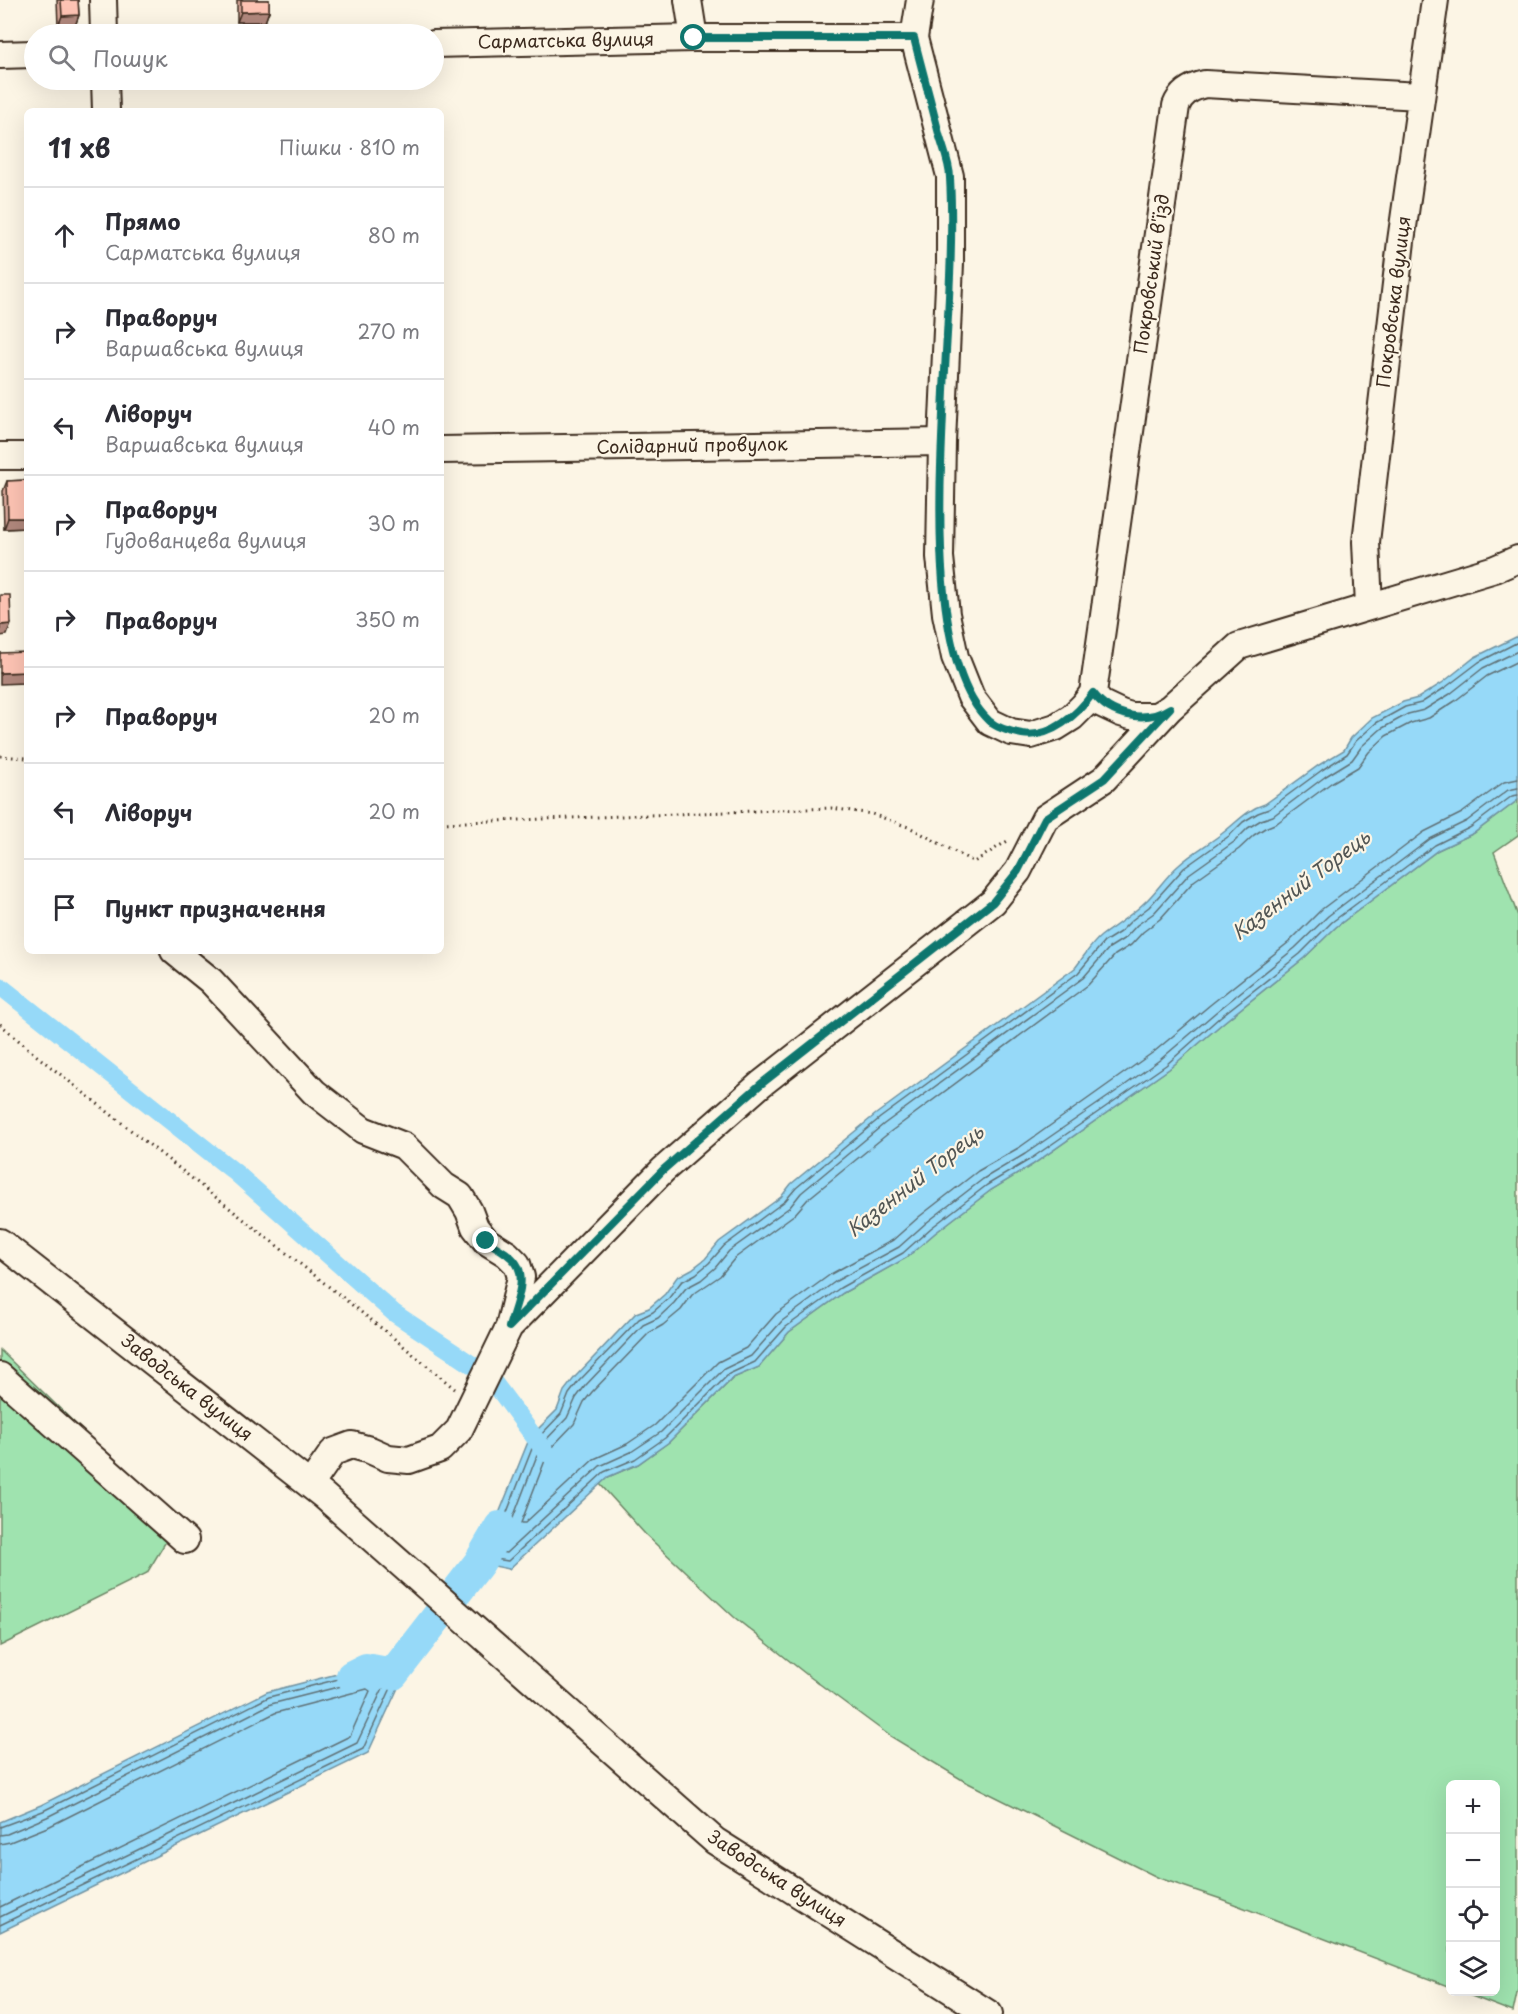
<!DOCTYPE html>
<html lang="uk">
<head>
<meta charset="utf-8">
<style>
	body { margin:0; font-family:"Playpen Sans",sans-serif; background:#f7f7f7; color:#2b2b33 }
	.controls { position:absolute; right:18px; bottom:18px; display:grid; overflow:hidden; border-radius:9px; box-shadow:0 6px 24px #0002 }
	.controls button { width:54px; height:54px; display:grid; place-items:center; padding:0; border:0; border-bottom:2px solid #e1e1e2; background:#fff; color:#2b2b33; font:30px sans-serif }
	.stop { position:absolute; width:18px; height:18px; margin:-14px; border:4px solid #0f766e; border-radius:50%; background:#fff }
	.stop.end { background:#0f766e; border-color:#fff; box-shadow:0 2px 6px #0008 }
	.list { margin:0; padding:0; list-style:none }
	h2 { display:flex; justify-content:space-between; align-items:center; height:78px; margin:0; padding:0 24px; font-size:26px }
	h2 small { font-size:20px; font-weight:400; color:#7c7c81 }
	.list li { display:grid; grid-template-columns:39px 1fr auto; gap:18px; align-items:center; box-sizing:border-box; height:96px; padding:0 24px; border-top:2px solid #e1e1e2 }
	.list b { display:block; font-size:22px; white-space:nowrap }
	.list p { margin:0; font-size:20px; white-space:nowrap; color:#7c7c81 }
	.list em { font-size:20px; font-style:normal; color:#7c7c81 }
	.icon { flex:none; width:33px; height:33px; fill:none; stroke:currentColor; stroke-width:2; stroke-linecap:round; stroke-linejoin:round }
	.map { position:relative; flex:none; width:1518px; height:2014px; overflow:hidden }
	.search { position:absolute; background:#fff; box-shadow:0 6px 24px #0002; left:24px; top:24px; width:420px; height:66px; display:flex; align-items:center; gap:15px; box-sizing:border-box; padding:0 21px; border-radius:33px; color:#7c7c81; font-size:22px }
	.panel { position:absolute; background:#fff; box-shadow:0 6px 24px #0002; left:24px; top:108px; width:420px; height:846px; border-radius:9px }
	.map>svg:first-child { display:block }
</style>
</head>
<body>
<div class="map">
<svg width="1518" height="2014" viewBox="0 0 1518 2014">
	<rect width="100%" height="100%" fill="#fcf5e5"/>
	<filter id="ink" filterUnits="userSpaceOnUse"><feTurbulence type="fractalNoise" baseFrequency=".0167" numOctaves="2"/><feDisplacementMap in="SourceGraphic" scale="12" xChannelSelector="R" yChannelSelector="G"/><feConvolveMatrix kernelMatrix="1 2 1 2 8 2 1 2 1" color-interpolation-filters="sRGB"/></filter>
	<g filter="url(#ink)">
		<path fill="#9fe3af" stroke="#6d8666" stroke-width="1.5" d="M1518,800V835L1494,852L1518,916V1989L1513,2012L1461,1992H1496V1784H1450V1987L1221,1899L1159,1878L964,1781L890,1736L806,1674L734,1617L645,1534L600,1484L608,1477L638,1464L669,1442L733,1378L759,1367L789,1332L843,1293L906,1258L935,1233L991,1190L1032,1165L1169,1069L1224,1022L1304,958L1336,927L1438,850L1474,833Z
			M0,1350L177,1523L147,1573L0,1646Z"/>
		<path fill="#96d9f8" stroke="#7293a1" stroke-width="1.5" d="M1518,636V800L1474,833L1438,850L1336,927L1304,958L1224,1022L1169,1069L1032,1165L991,1190L935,1233L906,1258L843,1293L789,1332L759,1367L733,1378L669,1442L638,1464L608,1477L509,1569L479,1563L530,1437L557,1410L564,1391L575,1377L636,1313L649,1308L665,1294L677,1277L692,1269L705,1259L719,1242L781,1197L791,1184L876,1114L1075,968C1083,958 1091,944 1101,936C1115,926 1133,914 1145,902C1157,891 1166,876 1179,865C1193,852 1209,844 1224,832C1238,821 1248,809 1265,804L1319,765L1344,750L1351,738L1372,718L1403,702L1418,698L1442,683L1475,657Z
			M388,1661L398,1688L368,1753L0,1932V1822L41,1805L267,1692Z"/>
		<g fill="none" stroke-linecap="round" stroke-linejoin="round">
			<path stroke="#5f7075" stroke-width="1.5" d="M1518,642L1479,662L1446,687L1421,703L1405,707L1376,723L1356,741L1347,754L1322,770L1269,809L1258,813L1243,822L1229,836L1184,868L1149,907L1132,920L1120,932L1104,942L1078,973L880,1118L796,1188L785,1201L724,1246L709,1263L696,1274L681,1282L669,1298L653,1312L639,1319L579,1381L569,1394L561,1414L535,1441L489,1558L508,1561L604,1472L635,1459L665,1438L729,1374L755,1362L786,1327L840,1288L903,1253L931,1228L987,1185L1029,1160L1166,1065L1220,1017L1300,954L1332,922L1435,845L1471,827L1512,796L1518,795
				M1518,651L1483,668L1450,694L1424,710L1408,714L1381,729L1362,746L1352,760L1326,776L1273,816L1261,820L1248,828L1234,842L1189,874L1154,913L1137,925L1125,938L1109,948L1083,978L884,1124L801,1193L790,1207L729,1251L715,1268L701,1280L686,1288L674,1303L658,1318L643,1325L585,1386L576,1398L567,1418L541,1445L500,1552L506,1553L600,1466L631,1452L661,1432L724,1369L751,1356L782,1321L836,1281L899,1247L926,1223L983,1179L1025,1154L1121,1088L1161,1059L1216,1012L1295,948L1328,916L1430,839L1467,821L1508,790L1518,788
				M1518,661L1487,676L1455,701L1429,718L1411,723L1386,736L1369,752L1358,767L1331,783L1277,823L1265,828L1254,835L1239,849L1194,881L1160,919L1143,932L1131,945L1115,955L1088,985L890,1132L808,1199L795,1214L735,1258L720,1276L692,1295L681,1310L663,1325L649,1333L592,1392L584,1402L574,1424L549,1450L521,1523H525L594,1459L627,1444L655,1425L718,1362L746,1348L776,1314L831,1274L893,1240L920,1216L978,1171L1020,1147L1155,1051L1210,1005L1289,942L1322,909L1424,832L1462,813L1504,782L1518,779
				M0,1827L43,1811L269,1697L381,1668L385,1670L391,1688L363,1749L0,1925
				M0,1835L7,1834L47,1817L271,1704L377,1677L380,1679L383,1688L357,1743L0,1917
				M0,1844L10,1842L50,1826L275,1713L367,1689L370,1691L350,1736L0,1907"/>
			<path stroke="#96d9f8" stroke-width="18" d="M0,986L236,1173L394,1313L480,1370
				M492,1380L546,1453"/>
			<path stroke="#96d9f8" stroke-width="32" d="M352,1676L366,1669L393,1674L479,1563L500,1527"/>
			<defs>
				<path id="minor" d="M103,0L104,34
					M688,0L694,38
					M920,0L914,38L950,176V263L942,442L940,557L946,614L955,657L971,697L990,722L1011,732L1031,735L1056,727L1072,717L1084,705L1093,693L1176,106C1181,93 1191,87 1205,84L1420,96
					M434,44L694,38H914
					M0,55L34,54
					M105,80L106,111
					M441,450L942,442
					M0,456H27
					M1369,606L1366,542L1401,241L1435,0
					M1093,693L1100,703L1121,713L1131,716H1156L1170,708L1239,646L1495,569L1518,559
					M174,951L211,981L314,1092L363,1130L404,1146L444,1186L460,1196L469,1211L475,1227L486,1241L507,1254L517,1264L521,1277L510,1323
					M0,1242L324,1496L715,1841L989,2014
					M0,1376L185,1540
					M310,1485L333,1452L352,1445L370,1450L388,1458L409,1460L440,1449L459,1430L509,1327L663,1170L761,1084L993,902L1018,871L1045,818L1104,779L1170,708"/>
			</defs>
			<use href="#minor" stroke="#3b2a1e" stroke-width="30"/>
			<path stroke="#3b2a1e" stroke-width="3" stroke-dasharray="1.5 4.5" stroke-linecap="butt" d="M0,756L27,758
				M441,823L831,808L872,814L911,828L974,862L1009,840
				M0,1024L32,1052L390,1335L455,1389"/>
			<use href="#minor" stroke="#fcf5e5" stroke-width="26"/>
		</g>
		<path fill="#daa89a" stroke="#3b2a1e" stroke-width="1.5" d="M57,0H78L79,15L75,26H58Z
			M237,0H269V11L265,22H237Z
			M27,480V526L26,528L4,529L3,491L7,481Z"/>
		<path fill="#b1887d" stroke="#3b2a1e" stroke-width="1.5" d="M269,11L265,22H237L241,12Z
			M79,15L75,26H58L62,16Z
			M8,518H27L26,528L4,529Z
			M11,624L7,635L0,636V625Z
			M27,672L24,683L0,684V673Z"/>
		<path fill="#fdc3b3" stroke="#3b2a1e" stroke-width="1.5" d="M61,0H78L79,15L62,16Z
			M241,0H269V11L241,12Z
			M27,480V518H8L7,481Z
			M0,595H10L11,624L0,625Z
			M27,652V672L0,673V653Z"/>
	</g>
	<g fill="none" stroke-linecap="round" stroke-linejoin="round" filter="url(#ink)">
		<path stroke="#0f766e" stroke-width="8" d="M486,1241C496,1247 509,1253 516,1263C528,1280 514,1309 509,1327L663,1170L761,1084L993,902L1018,871L1045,818L1104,779L1170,708C1145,724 1110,716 1093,693C1078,714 1051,739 1022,734C1012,732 997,728 989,721C926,662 941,472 944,391C947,321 954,249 950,178C950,164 943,148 939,134C931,102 922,70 914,38H694"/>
	</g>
	<g text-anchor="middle" stroke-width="4.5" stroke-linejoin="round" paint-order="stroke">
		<g font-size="18" fill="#3b2a1e" stroke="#fcf5e5">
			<text transform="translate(566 41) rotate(-1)" y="6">Сарматська вулиця</text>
			<text transform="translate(1152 274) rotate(-82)" y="6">Покровський в'їзд</text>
			<text transform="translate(1394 302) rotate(-83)" y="6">Покровська вулиця</text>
			<text transform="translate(692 446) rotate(-1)" y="6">Солідарний провулок</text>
			<text transform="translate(187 1388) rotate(38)" y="6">Заводська вулиця</text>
			<text transform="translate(777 1879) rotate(33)" y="6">Заводська вулиця</text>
		</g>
		<g font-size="20" font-style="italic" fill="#525654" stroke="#fcf5e5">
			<text transform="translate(1301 885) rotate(-37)" y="7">Казенний Торець</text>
			<text transform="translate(915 1181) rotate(-38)" y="7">Казенний Торець</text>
		</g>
	</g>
</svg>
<div class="controls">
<button>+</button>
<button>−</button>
<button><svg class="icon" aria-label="locate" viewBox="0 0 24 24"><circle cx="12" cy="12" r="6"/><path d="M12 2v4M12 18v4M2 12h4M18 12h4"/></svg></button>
<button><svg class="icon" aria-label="layers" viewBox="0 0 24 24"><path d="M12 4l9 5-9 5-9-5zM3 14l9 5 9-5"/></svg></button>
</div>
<div class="stop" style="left:694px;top:38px"></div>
<div class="stop end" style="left:486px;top:1241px"></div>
<div class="search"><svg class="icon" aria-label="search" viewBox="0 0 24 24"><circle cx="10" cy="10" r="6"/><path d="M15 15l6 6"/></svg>Пошук</div>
<section class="panel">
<h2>11 хв<small>Пішки · 810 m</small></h2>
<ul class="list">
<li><svg class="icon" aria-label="ahead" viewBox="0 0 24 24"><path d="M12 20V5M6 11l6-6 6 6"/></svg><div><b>Прямо</b><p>Сарматська вулиця</p></div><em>80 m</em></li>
<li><svg class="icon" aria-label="right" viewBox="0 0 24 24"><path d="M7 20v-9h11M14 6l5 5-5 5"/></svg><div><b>Праворуч</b><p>Варшавська вулиця</p></div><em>270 m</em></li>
<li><svg class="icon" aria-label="left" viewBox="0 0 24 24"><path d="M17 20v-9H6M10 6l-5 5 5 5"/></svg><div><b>Ліворуч</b><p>Варшавська вулиця</p></div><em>40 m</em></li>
<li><svg class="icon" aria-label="right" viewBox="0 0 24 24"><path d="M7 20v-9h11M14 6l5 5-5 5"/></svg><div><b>Праворуч</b><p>Гудованцева вулиця</p></div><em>30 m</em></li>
<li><svg class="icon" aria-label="right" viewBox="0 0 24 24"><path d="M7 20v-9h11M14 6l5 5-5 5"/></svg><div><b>Праворуч</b></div><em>350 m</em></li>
<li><svg class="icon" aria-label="right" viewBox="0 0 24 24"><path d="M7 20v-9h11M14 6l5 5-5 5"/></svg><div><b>Праворуч</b></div><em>20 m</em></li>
<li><svg class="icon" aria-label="left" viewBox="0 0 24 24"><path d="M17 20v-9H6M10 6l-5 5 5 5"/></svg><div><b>Ліворуч</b></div><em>20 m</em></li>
<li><svg class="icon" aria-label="arrive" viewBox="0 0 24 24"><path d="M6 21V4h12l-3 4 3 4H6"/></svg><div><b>Пункт призначення</b></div></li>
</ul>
</section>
</div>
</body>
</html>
